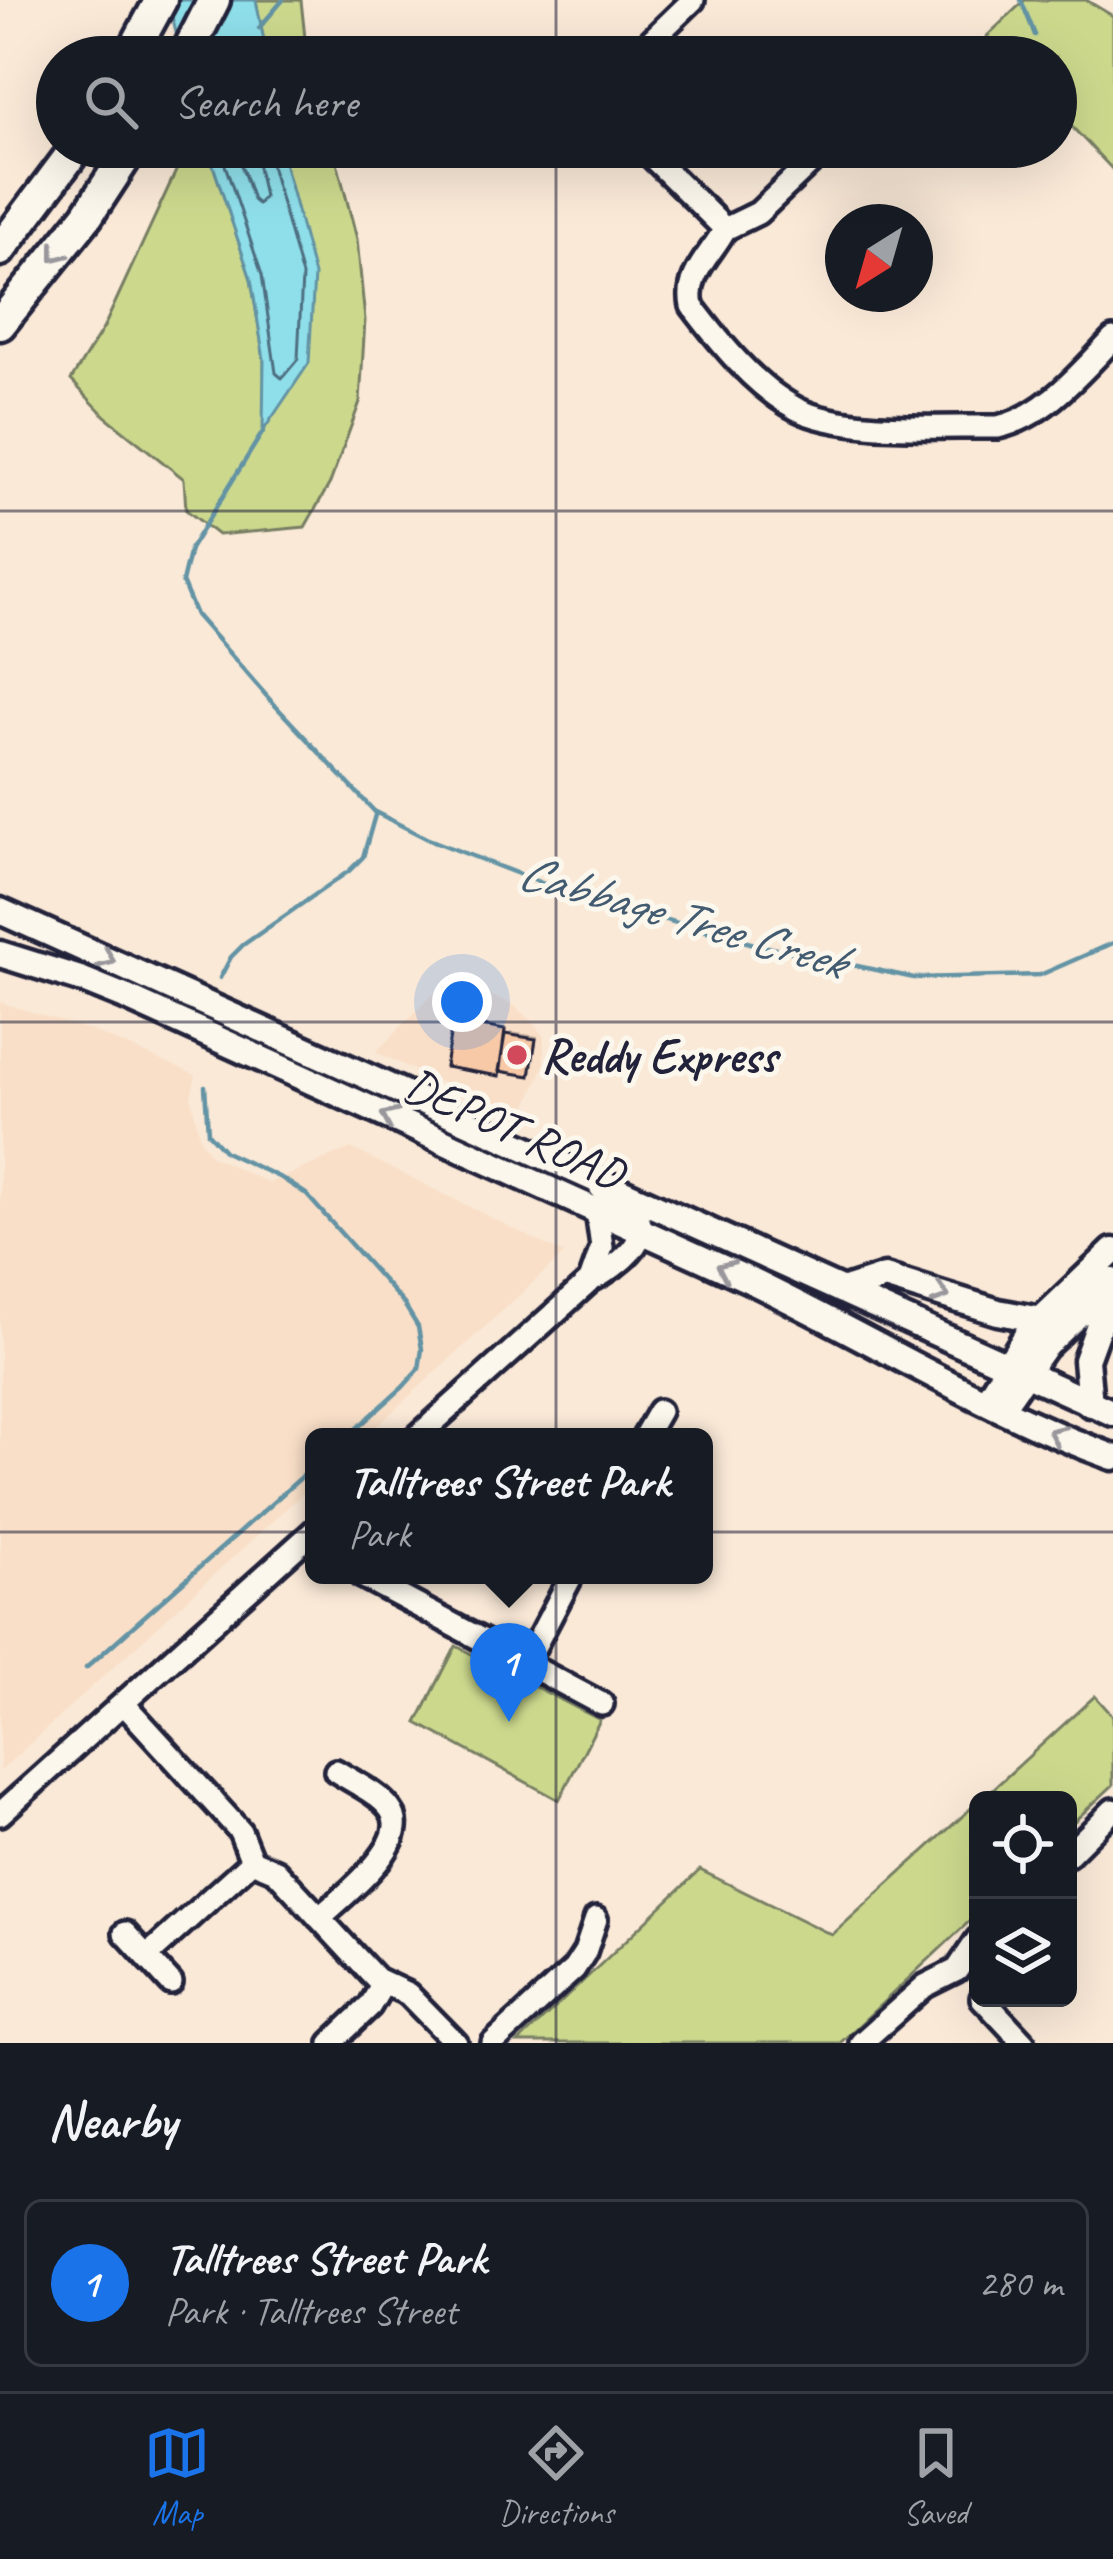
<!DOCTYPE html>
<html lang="en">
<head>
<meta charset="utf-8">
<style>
	body { margin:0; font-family:Caveat,sans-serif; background:#20242c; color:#f1f3f6 }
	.controls { position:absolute; right:36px; bottom:36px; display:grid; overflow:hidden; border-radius:18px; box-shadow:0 12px 48px #0002 }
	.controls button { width:108px; height:108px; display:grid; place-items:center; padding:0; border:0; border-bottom:3px solid #363941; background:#171b24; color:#f1f3f6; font:60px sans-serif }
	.compass { position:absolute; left:825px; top:204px; width:108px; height:108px; border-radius:50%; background:#171b24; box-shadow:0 12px 48px #0002; rotate:217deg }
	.you { position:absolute; left:462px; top:1002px; width:42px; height:42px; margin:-30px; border:9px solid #fff; border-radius:50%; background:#1a73e8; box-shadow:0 0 0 18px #1a73e833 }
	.badge { display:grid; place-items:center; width:78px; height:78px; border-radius:50%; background:#1a73e8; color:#fff; font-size:39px; font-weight:700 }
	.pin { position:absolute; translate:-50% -99px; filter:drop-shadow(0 3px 6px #0008) }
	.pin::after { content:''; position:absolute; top:63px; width:42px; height:36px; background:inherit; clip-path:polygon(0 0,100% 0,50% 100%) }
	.popup { position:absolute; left:305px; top:1428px; width:408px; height:156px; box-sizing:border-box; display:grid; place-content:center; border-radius:18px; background:#171b24; filter:drop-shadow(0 3px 9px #0005); font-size:39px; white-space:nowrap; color:#9ea1a6 }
	.popup b { font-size:45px; color:#f1f3f6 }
	.popup::after { content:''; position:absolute; left:50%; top:100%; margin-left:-24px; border:24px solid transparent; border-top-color:#171b24 }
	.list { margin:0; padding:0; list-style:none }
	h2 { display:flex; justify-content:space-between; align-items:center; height:156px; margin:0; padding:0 48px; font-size:51px }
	h2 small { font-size:39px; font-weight:400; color:#9ea1a6 }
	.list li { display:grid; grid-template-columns:78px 1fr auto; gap:36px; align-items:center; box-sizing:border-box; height:168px; margin:0 24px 24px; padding:0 24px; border:3px solid #363941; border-radius:18px }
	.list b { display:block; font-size:45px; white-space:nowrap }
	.list p { margin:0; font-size:39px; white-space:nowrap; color:#9ea1a6 }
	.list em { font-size:39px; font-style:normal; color:#9ea1a6 }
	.icon { flex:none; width:66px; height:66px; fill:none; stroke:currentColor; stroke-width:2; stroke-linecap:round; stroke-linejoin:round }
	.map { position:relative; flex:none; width:1113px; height:2043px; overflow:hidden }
	.search { position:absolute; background:#171b24; box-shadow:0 12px 48px #0002; left:36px; right:36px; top:36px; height:132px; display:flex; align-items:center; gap:30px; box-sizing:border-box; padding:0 42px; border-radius:66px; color:#9ea1a6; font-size:45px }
	.sheet { height:348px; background:#171b24 }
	nav { display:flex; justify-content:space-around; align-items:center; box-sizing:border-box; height:168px; border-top:3px solid #363941; background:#171b24; font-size:33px; color:#9ea1a6 }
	nav a { display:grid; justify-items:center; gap:6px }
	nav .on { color:#1a73e8 }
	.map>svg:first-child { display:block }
</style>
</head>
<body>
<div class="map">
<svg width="1113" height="2043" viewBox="0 0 1113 2043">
	<rect width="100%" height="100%" fill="#fae9d7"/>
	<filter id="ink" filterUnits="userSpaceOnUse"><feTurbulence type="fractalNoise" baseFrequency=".00833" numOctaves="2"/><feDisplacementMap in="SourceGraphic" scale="24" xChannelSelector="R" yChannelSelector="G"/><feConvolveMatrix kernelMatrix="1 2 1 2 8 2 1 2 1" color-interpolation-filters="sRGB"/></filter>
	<g filter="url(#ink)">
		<path fill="#f9dfc8" d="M449,986L480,991L512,1004L536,1025L544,1037V1066L521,1120L376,1052L433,994Z
			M0,1002L92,1031L196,1075L191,1097L200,1139L211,1156L269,1183L351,1148L564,1254L365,1437H314V1483L0,1771Z"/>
		<path fill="#ccd98d" stroke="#777e64" stroke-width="3" d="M256,0H301L307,57H267Z
			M1025,0H1086L1113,16V170L1056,110V57H1006L987,36Z
			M187,147H207L251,279L264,359L265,429L282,161L280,147H333L357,239L365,320L360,402L330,483L305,527L218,535L186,510L184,479L105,416L71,380L104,327Z
			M456,1646L600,1720L559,1800L417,1723Z
			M1095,1696L1113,1716V1785L1068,1827V1800H981Z
			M978,1802V1913L840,2043H518L700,1870L832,1935Z"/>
		<path fill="#8fdfea" stroke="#6393a4" stroke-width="3" d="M168,0H256L267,57H182Z
			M207,147H280L314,275L309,363L263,431L264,359L251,279Z"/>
		<path fill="#0003" d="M458,1005L472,1007L469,1024L505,1030L503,1040L511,1032L538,1036L532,1069L529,1073L499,1068L497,1073L448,1065Z"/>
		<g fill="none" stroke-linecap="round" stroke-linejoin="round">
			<path stroke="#4e6e81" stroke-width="3" d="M219,147L262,275L276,373L282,378L298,359L302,276L271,165L269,147
				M235,147L253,200L258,204L264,197L254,147"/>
			<path stroke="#6393a4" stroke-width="4.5" d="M1021,0L1035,35
				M259,28L283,0
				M264,430L190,549L182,582L196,615L271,701L375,812L426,838L567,893L758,945L914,978L1040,975L1113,943
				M220,978L231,957L243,945L349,871L363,857L375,815
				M205,1086L208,1133L225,1152L283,1179L306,1194L404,1304L418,1327L422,1349L419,1369L403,1387L347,1437
				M86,1668L314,1466"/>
		</g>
		<path fill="#f7c9a6" stroke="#22223b" stroke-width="3" d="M455,1005L473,1008L470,1024L505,1030L499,1076L445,1067Z
			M505,1034L536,1039L530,1076L499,1071Z"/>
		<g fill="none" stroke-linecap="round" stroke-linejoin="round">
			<defs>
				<path id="minor" d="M634,57L693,0
					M642,147L725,229C711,255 685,275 692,306C720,343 755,387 797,409C843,433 944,426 998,427C1044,417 1081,372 1113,339
					M535,153L541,147
					M725,229L758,213L826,148L832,147
					M590,1281L602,1247L597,1211
					M417,1437L590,1281C611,1270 662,1238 631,1210C621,1201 609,1198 600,1187
					M644,1437L659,1411
					M360,1575L602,1704
					M526,1663L572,1575
					M124,1704L240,1831L252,1861L276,1871L376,1979L408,1994L456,2043
					M0,1814L314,1531
					M1068,1855L1113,1810
					M319,1918C342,1897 415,1842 390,1809C378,1793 353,1782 336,1771
					M125,1933L171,1983
					M147,1956L252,1861
					M982,1998L1024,2043
					M331,2043L370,2006L383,1984
					M493,2043L574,1969L585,1952L596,1919
					M861,2043L925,1986L957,1970L978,1939"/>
				<path id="major" d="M0,911L1113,1413
					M0,954L83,980L125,997L747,1279C869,1337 985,1411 1113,1457
					M842,1291L885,1277L998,1312L1041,1320
					M986,1401L1029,1331L1113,1251
					M1090,1404L1086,1360L1101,1319L1102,1291
					M1001,1408L1044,1347L1113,1281"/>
				<path id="highway" d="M130,57L161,0
					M185,57L214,0
					M0,250L77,147
					M0,324L87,216L132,147"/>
			</defs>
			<use href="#minor" stroke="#22223b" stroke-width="30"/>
			<use href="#major" stroke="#22223b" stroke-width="33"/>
			<use href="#highway" stroke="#22223b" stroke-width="39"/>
			<use href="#minor" stroke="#fbf7ec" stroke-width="21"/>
			<use href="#major" stroke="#fbf7ec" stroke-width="24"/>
			<use href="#highway" stroke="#fbf7ec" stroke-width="30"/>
		</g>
		<defs><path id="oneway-chevron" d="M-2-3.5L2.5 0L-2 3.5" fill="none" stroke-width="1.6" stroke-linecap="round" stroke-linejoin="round" transform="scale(3)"/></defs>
		<g stroke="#99979c">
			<use href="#oneway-chevron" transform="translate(57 254) rotate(128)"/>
			<use href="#oneway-chevron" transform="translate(107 959) rotate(24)"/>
			<use href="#oneway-chevron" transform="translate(389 1117) rotate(-156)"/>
			<use href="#oneway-chevron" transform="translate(725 1269) rotate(-156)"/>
			<use href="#oneway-chevron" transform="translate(941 1294) rotate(17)"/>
			<use href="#oneway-chevron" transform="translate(1056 1434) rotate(-156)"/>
		</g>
	</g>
	<path fill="none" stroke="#22223b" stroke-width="3" stroke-opacity="0.55" d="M556,0V57M556,147V2043M0,511H1113M0,1022H1113M0,1532H1113"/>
	<circle fill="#d1495b" stroke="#fbf7ec" stroke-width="4.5" cx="517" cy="1055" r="12"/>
	<g text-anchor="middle" stroke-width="10" stroke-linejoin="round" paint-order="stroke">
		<g font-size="48" font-weight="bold" fill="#22223b" stroke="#fbf7ec" text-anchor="start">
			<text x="541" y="1072">Reddy Express</text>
		</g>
		<g font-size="48" fill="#22223b" stroke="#fbf7ec">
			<text transform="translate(515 1128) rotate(24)" y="17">DEPOT ROAD</text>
		</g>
		<g font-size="51" font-style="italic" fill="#435b70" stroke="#fbf7ec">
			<text transform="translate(682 915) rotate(16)" y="18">Cabbage Tree Creek</text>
		</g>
	</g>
</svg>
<div class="controls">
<button><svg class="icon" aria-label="locate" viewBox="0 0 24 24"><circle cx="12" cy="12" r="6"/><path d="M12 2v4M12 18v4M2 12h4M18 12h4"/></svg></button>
<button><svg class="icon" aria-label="layers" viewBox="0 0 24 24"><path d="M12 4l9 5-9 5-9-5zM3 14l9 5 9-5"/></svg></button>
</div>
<svg class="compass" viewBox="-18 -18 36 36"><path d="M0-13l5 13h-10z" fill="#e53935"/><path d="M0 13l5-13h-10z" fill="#9ea1a6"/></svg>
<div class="you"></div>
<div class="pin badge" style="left:509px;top:1722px">1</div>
<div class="popup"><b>Talltrees Street Park</b>Park</div>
<div class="search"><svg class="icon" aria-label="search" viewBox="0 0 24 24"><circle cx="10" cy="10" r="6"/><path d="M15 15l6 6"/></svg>Search here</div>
</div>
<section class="sheet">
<h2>Nearby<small></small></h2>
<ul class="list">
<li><span class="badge">1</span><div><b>Talltrees Street Park</b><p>Park · Talltrees Street</p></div><em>280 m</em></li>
</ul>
</section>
<nav>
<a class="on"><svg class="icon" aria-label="map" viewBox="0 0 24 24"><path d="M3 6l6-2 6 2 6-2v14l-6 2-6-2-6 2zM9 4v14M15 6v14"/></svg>Map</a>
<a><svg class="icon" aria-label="directions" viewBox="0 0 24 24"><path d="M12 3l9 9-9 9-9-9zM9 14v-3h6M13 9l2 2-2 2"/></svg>Directions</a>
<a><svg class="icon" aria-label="saved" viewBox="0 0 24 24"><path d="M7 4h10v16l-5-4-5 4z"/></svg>Saved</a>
</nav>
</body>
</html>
